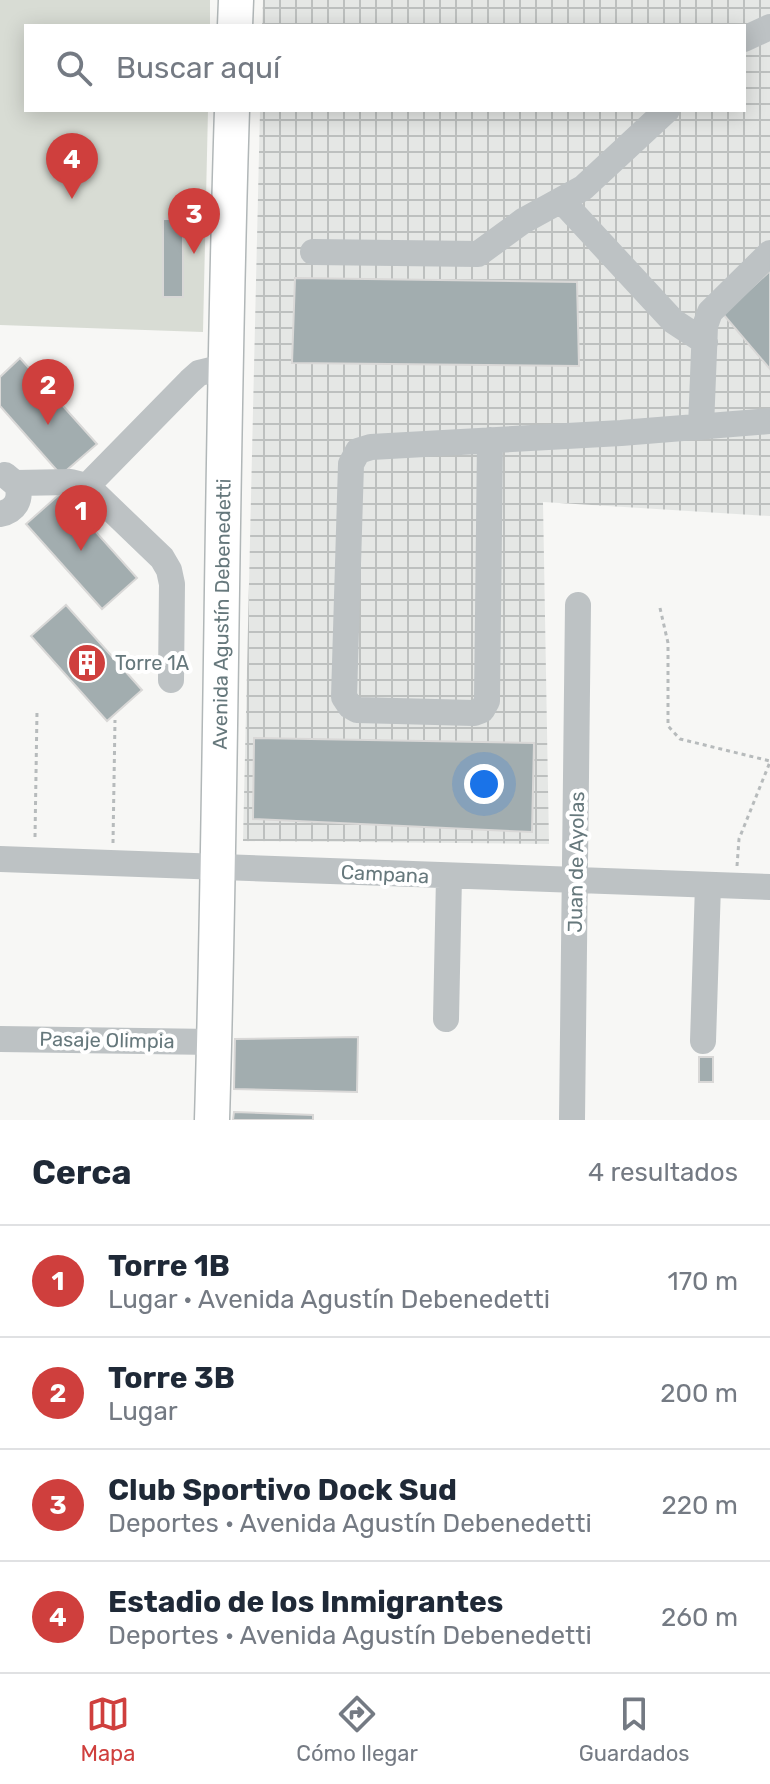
<!DOCTYPE html>
<html lang="es">
<head>
<meta charset="utf-8">
<style>
	body { margin:0; font-family:Rubik,sans-serif; background:#f6f6f7; color:#1f2937 }
	.you { position:absolute; left:484px; top:784px; width:28px; height:28px; margin:-20px; border:6px solid #fff; border-radius:50%; background:#1a73e8; box-shadow:0 0 0 12px #1a73e833 }
	.badge { display:grid; place-items:center; width:52px; height:52px; border-radius:50%; background:#cf3f3d; color:#fff; font-size:26px; font-weight:700 }
	.pin { position:absolute; translate:-50% -66px; filter:drop-shadow(0 2px 4px #0008) }
	.pin::after { content:''; position:absolute; top:42px; width:28px; height:24px; background:inherit; clip-path:polygon(0 0,100% 0,50% 100%) }
	.list { margin:0; padding:0; list-style:none }
	h2 { display:flex; justify-content:space-between; align-items:center; height:104px; margin:0; padding:0 32px; font-size:34px }
	h2 small { font-size:26px; font-weight:400; color:#747a83 }
	.list li { display:grid; grid-template-columns:52px 1fr auto; gap:24px; align-items:center; box-sizing:border-box; height:112px; padding:0 32px; border-top:2px solid #e0e1e3 }
	.list b { display:block; font-size:30px; white-space:nowrap }
	.list p { margin:0; font-size:26px; white-space:nowrap; color:#747a83 }
	.list em { font-size:26px; font-style:normal; color:#747a83 }
	.icon { flex:none; width:44px; height:44px; fill:none; stroke:currentColor; stroke-width:2; stroke-linecap:round; stroke-linejoin:round }
	.map { position:relative; flex:none; width:770px; height:1120px; overflow:hidden }
	.search { position:absolute; background:#fff; box-shadow:0 4px 20px #0003; left:24px; right:24px; top:24px; height:88px; display:flex; align-items:center; gap:20px; box-sizing:border-box; padding:0 28px; border-radius:0px; color:#747a83; font-size:30px }
	.sheet { height:552px; background:#fff }
	nav { display:flex; justify-content:space-around; align-items:center; box-sizing:border-box; height:112px; border-top:2px solid #e0e1e3; background:#fff; font-size:22px; color:#747a83 }
	nav a { display:grid; justify-items:center; gap:4px }
	nav .on { color:#cf3f3d }
	.map>svg:first-child { display:block }
</style>
</head>
<body>
<div class="map">
<svg width="770" height="1120" viewBox="0 0 770 1120">
	<defs>
		<pattern id="industrial-grid" width="8" height="8" patternUnits="userSpaceOnUse" patternTransform="scale(2)"><rect width="8" height="8" fill="#e5e7e5"/><path d="M0 4h8M4 0v8" fill="none" stroke="#bdc0bf"/></pattern>
	</defs>
	<rect width="100%" height="100%" fill="#f7f7f5"/>
	<path fill="url(#industrial-grid)" d="M263,0H770V516L543,502L549,844L243,841L260,110H744V26H262Z"/>
	<path fill="#d8dcd4" fill-rule="evenodd" d="M0,0H210V26H26V110H208L203,332L0,325ZM183,219V297H163V220Z"/>
	<path fill="#a2adaf" stroke="#d9d8d7" stroke-width="2" d="M163,219H183V297H163Z
		M770,271V369L723,314Z
		M295,278L577,282L579,366L292,363Z
		M20,358L97,444L61,475L0,406V377Z
		M61,493L137,578L102,609L26,524Z
		M66,605L142,690L107,721L31,636Z
		M254,738L534,743L532,832L253,819Z
		M358,1037L357,1092L234,1089L235,1039Z
		M699,1057H713V1082H699Z
		M234,1112L313,1115V1120H233Z"/>
	<g fill="none" stroke-linecap="round" stroke-linejoin="round">
		<defs>
			<g id="major">
				<path d="M235,26L236,0"/>
				<path id="s1" d="M212,1120C222,783 221,447 232,110"/>
			</g>
		</defs>
		<use href="#major" stroke="#b1b7b8" stroke-width="37"/>
		<path stroke="#b7bbbc" stroke-width="3" stroke-dasharray="4 4" stroke-linecap="butt" d="M660,608L668,643V726L680,739L770,761
			M35,837L37,711
			M113,843L115,720
			M737,866L739,839L770,762"/>
		<path stroke="#bdc2c4" stroke-width="26" d="M744,39L770,27
			M561,200L673,321L705,342
			M313,252L478,254L523,221L583,188L667,110
			M701,427L705,326L710,312L770,253
			M490,440L487,701L482,710L474,713L357,710L350,706L344,697L351,464L358,451L371,447L621,433L770,421
			M16,483L71,482L87,486L162,558L169,570L172,584L171,680
			M87,486L190,381L199,373L224,367
			M0,514C15,511 22,500 17,485L5,475
			M0,859L770,887
			M446,1019L449,877
			M0,1039L214,1042
			M703,1041L708,885
			M572,1120L578,605"/>
		<use href="#major" stroke="#fff" stroke-width="34"/>
	</g>
	<defs>
		<symbol id="building-disc" viewBox="-11 -11 22 22"><circle r="9.5" fill="#cf3f3d" stroke="#fff"/><path d="M-4-6H4V6H1V3H-1V6H-4ZM-2.5-4.3h1.7v1.8h-1.7ZM.8-4.3h1.7v1.8H.8ZM-2.5-1h1.7V.8h-1.7ZM.8-1h1.7V.8H.8Z" fill="#fff"/></symbol>
	</defs>
	<g fill-rule="evenodd">
		<use href="#building-disc" x="65" y="641" width="44" height="44"/>
	</g>
	<g text-anchor="middle" stroke-width="8" stroke-linejoin="round" paint-order="stroke">
		<g font-size="20" fill="#66787c" stroke="#fff">
			<text dy="7" stroke="none"><textPath href="#s1" startOffset="506">Avenida Agustín Debenedetti</textPath></text>
			<text transform="translate(576 862) rotate(-89)" y="7">Juan de Ayolas</text>
			<text transform="translate(385 874) rotate(3)" y="7">Campana</text>
			<text transform="translate(107 1040) rotate(1)" y="7">Pasaje Olimpia</text>
		</g>
		<g font-size="20" fill="#66787c" stroke="#fff" text-anchor="start">
			<text x="115" y="670">Torre 1A</text>
		</g>
	</g>
</svg>
<div class="you"></div>
<div class="pin badge" style="left:81px;top:551px">1</div>
<div class="pin badge" style="left:48px;top:425px">2</div>
<div class="pin badge" style="left:194px;top:254px">3</div>
<div class="pin badge" style="left:72px;top:199px">4</div>
<div class="search"><svg class="icon" aria-label="search" viewBox="0 0 24 24"><circle cx="10" cy="10" r="6"/><path d="M15 15l6 6"/></svg>Buscar aquí</div>
</div>
<section class="sheet">
<h2>Cerca<small>4 resultados</small></h2>
<ul class="list">
<li><span class="badge">1</span><div><b>Torre 1B</b><p>Lugar · Avenida Agustín Debenedetti</p></div><em>170 m</em></li>
<li><span class="badge">2</span><div><b>Torre 3B</b><p>Lugar</p></div><em>200 m</em></li>
<li><span class="badge">3</span><div><b>Club Sportivo Dock Sud</b><p>Deportes · Avenida Agustín Debenedetti</p></div><em>220 m</em></li>
<li><span class="badge">4</span><div><b>Estadio de los Inmigrantes</b><p>Deportes · Avenida Agustín Debenedetti</p></div><em>260 m</em></li>
</ul>
</section>
<nav>
<a class="on"><svg class="icon" aria-label="map" viewBox="0 0 24 24"><path d="M3 6l6-2 6 2 6-2v14l-6 2-6-2-6 2zM9 4v14M15 6v14"/></svg>Mapa</a>
<a><svg class="icon" aria-label="directions" viewBox="0 0 24 24"><path d="M12 3l9 9-9 9-9-9zM9 14v-3h6M13 9l2 2-2 2"/></svg>Cómo llegar</a>
<a><svg class="icon" aria-label="saved" viewBox="0 0 24 24"><path d="M7 4h10v16l-5-4-5 4z"/></svg>Guardados</a>
</nav>
</body>
</html>
